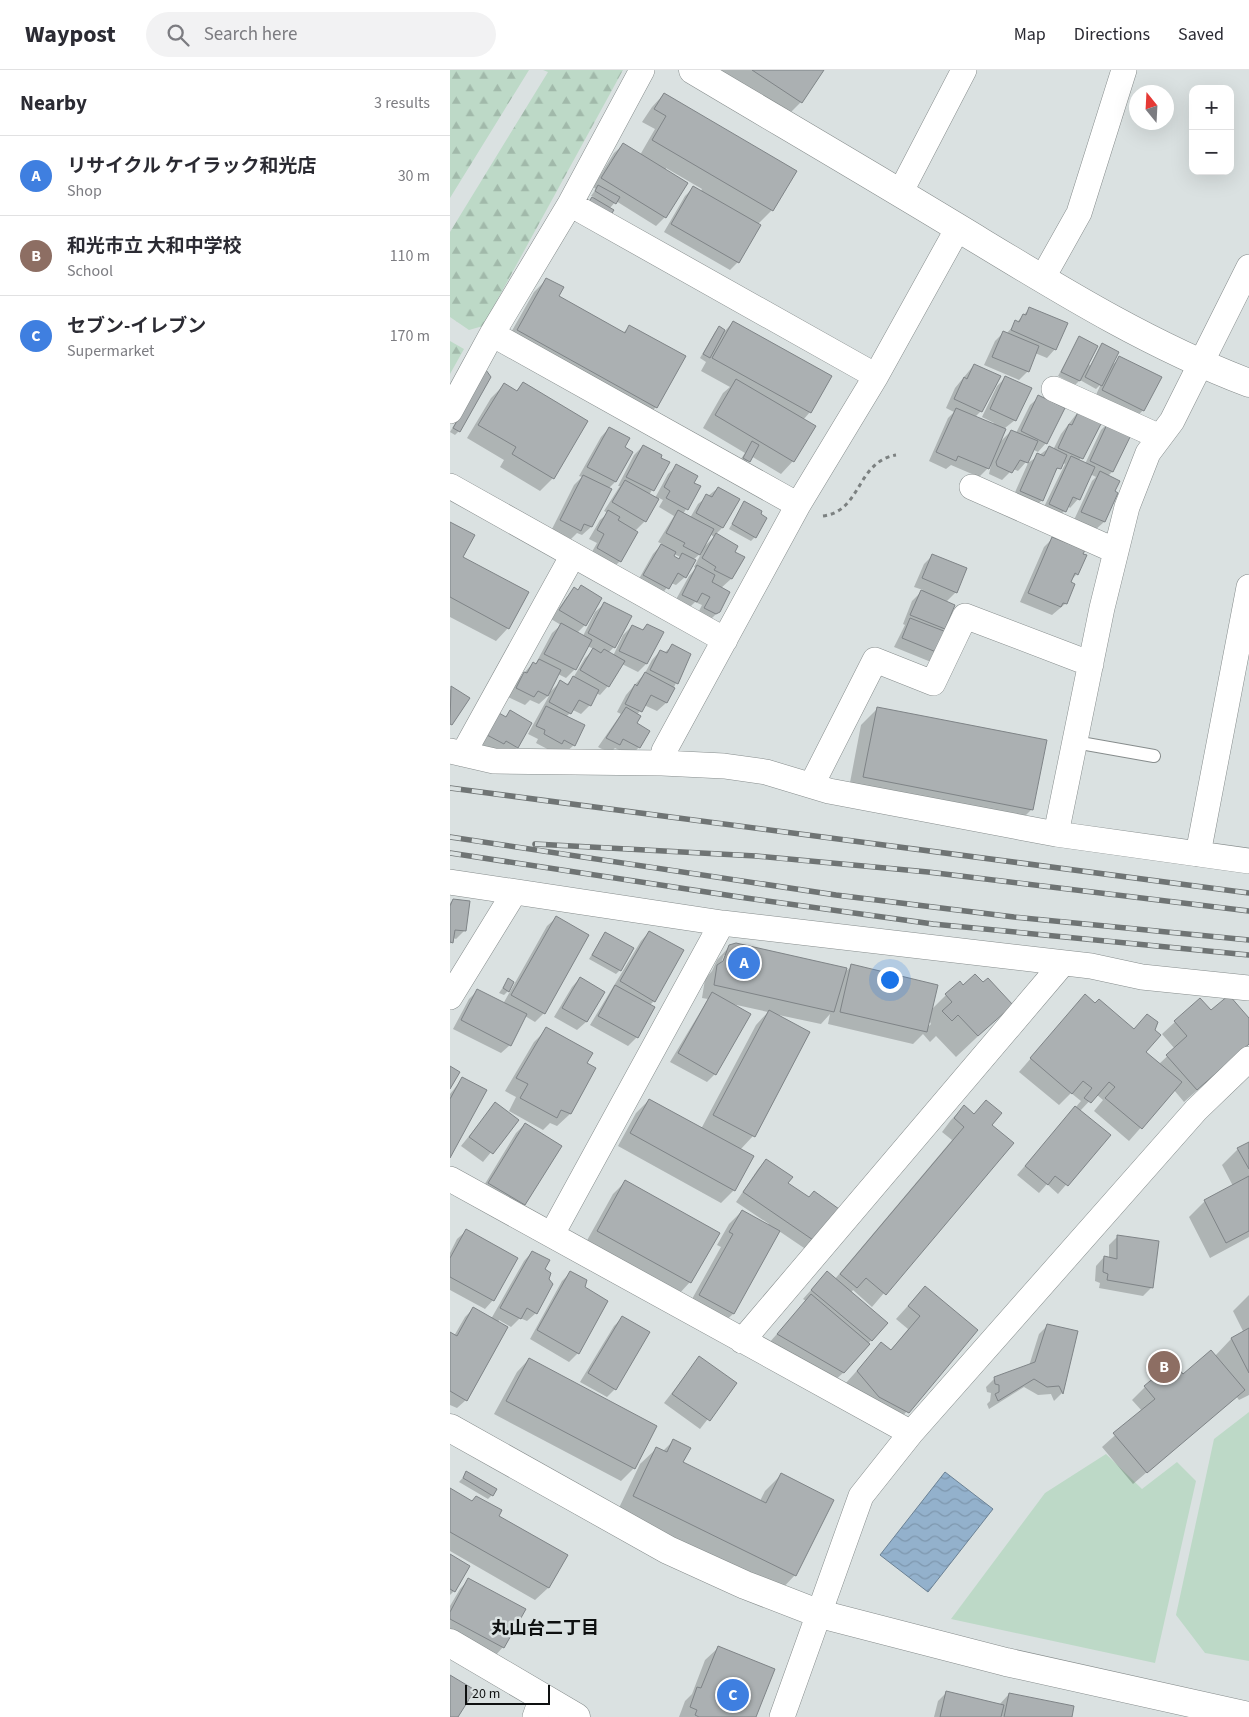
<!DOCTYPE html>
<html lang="en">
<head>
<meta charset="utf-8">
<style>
	body { margin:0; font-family:"Source Sans 3","Noto Sans JP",sans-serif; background:#f2f2f3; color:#2b2b33 }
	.controls { position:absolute; right:15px; top:15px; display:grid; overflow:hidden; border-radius:10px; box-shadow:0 5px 20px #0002 }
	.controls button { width:45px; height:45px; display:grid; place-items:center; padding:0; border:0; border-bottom:1px solid #e1e1e2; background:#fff; color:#2b2b33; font:25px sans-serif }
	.compass { position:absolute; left:679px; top:15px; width:45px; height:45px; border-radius:50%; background:#fff; box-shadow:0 5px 20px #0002; rotate:342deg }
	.scale { position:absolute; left:15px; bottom:12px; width:85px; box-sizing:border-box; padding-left:5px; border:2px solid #0e1010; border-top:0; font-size:14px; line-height:18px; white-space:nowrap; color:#0e1010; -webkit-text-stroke:4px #dae1e1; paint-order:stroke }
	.you { position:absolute; left:439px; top:909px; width:18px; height:18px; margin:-12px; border:4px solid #fff; border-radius:50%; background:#1a73e8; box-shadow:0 0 0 8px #1a73e833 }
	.badge { display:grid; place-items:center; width:32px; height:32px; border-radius:50%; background:#ea580c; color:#fff; font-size:16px; font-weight:700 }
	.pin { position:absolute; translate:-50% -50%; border:2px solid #fff; box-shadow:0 1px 5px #0006 }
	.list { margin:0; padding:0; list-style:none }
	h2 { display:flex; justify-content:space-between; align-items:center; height:65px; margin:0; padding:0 20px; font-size:21px }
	h2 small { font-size:16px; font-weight:400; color:#7c7c81 }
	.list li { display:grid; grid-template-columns:32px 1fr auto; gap:15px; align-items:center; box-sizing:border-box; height:80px; padding:0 20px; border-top:1px solid #e1e1e2 }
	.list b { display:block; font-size:19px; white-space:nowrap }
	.list p { margin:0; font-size:16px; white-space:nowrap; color:#7c7c81 }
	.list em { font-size:16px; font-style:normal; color:#7c7c81 }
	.icon { flex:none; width:28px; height:28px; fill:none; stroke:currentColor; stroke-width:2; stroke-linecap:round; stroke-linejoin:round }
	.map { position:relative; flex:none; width:799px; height:1647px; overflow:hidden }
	header { display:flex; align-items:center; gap:30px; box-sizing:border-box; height:70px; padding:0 25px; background:#fff; border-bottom:1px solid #e1e1e2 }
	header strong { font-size:24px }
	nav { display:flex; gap:28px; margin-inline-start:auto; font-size:18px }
	.search { width:350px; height:45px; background:#f2f2f3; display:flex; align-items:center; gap:12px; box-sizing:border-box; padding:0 18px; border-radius:28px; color:#7c7c81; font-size:19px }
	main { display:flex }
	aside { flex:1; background:#fff }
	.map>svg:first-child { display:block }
</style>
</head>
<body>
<header>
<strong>Waypost</strong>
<div class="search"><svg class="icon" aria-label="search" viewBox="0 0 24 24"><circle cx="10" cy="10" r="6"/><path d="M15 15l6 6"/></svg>Search here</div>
<nav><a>Map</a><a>Directions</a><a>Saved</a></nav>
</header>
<main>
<aside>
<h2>Nearby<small>3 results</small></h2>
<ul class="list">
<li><span class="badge" style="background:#3f7fe0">A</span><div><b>リサイクル ケイラック和光店</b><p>Shop</p></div><em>30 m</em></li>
<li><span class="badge" style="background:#8d6e63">B</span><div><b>和光市立 大和中学校</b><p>School</p></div><em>110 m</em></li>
<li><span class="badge" style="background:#3f7fe0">C</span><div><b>セブン-イレブン</b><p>Supermarket</p></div><em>170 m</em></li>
</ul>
</aside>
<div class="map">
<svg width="799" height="1647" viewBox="0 0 799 1647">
	<defs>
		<pattern id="forest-firs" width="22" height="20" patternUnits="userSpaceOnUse" patternTransform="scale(1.25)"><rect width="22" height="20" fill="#bdd9c7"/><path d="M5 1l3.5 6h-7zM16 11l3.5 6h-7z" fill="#a1b9aa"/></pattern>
		<pattern id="water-waves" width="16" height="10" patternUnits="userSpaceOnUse" patternTransform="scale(1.25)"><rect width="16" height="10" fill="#93b1cc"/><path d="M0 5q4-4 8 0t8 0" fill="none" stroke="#7e97ae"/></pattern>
	</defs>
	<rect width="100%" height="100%" fill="#dae1e1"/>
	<path fill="url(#forest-firs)" d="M0,0H79L0,128Z
		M93,0H173L33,256L19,260L0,247V162L98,2Z
		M0,271L14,279L0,304Z"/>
	<path fill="#bdd9c7" d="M799,1342V1591L755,1583L726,1545L764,1369Z
		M656,1384L692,1419L727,1392L746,1411L705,1593L501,1549L595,1423Z"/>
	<path fill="url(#water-waves)" stroke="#6b8194" d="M495,1402L543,1439L478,1522L430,1485Z"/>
	<path fill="#0003" fill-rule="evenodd" d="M261,0H372L351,32L335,48Z
		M214,24L322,140L308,154L288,192L280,200L214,162L235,126L244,117L251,121L252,119L216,98L215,147L206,156L166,131L160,138L138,132L144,127L141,126L146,119L143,117L164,83L173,75L190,85L205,59L192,52L202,37Z
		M97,209L107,227L173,263L180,256L206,337L193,350L55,273L84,222Z
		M580,238L605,279L597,288L585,283L578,301L569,310L534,295L545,271L553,263L556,264Z
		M283,252L360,342L353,350L343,391L331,404L301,386L295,395L289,392L295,383L253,358L273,323L280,317L251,301L256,292L250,288L265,262L269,258L275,261Z
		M629,268L640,296L653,275L661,296L670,288L693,340L685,349L644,329L651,314L646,319L630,310L625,315L608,306Z
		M524,295L531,341L525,347L543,355L544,353L532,347L547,316L556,307L565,350L555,358L548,374L561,361L566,363L580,335L589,327L596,373L588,382L582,379L576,392L568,401L563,399L552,410L539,404L541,395L529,407L501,395L496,399L479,391L498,348L504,342L496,338L505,318Z
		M32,306L9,361L5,365L0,362Z
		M73,314L103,408L90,421L50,397L54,390L17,368L41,328L54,315L65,322Z
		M631,338L639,373L629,391L635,394L651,360L659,352L681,362L662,402L658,406L663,422L666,423L654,452L645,460L624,450L642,411L646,407L640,404L628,429L620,438L618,436L607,450L591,443L615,394L612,392L603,405L592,430L583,439L562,429L578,393L599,378L603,380L611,364Z
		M159,358L173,378L181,382L165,412L158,419L160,420L141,457L132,465L127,463L121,469L102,459L124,415L132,407L129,406L151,367Z
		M193,376L218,393L199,425L205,428L218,404L227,396L243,413L250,417L233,444L240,448L248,434L268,418L288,429L272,458L265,465L283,482L293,487L281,509L271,518L269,541L260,550L246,547L252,535L245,532L237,540L224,533L239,506L246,498L244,497L252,482L243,490L235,507L226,515L221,513L209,527L186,514L203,484L212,474L208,472L224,446L209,437L213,430L209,428L195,451L185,461L170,491L161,500L139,487L147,473L139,469L150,450L158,443L154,441L170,416H168L184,385ZM260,464L264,467L253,478ZM224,484L230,487L227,490L222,486Z
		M294,433L305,467L301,471L279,459Z
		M0,453L11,487L58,558L46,571L0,547Z
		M603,468L631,484L627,504L619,512L615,534L602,545L570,532L594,477Z
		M483,485L506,522L496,532L494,559L481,592L444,577L455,555L453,554L462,531L473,520L464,517L474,494Z
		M131,517L135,555L127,563L133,566L145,542L154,534L164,577L158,583L163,586L173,565L182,556L191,561L197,555L196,594L188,602L172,594L158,616L150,625L146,623L140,635L131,644L123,640L116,647L124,675L115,683L106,679L103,682L86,673L88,669L78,664L100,624L89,634L80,630L75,635L58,627L66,612L83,593H86L102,563L111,555L101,549L116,528L124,519L127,521ZM137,576L144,579L135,588L123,608L116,615L110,612L99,623L108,604L116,608L125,599Z
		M222,576L240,585L216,633L207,641L194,635L187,645L185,654L189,677L181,686L165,678L160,683L148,677L171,644L167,642L176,625L195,603L202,590L210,581L214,583Z
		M2,618L18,629L0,655V620Z
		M427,639L582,739L566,755L398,723L411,655Z
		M60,642L67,677L59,686L44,682L29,674Z
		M3,830L15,860L6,869L3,868L0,874V833Z
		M106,848L137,865L94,943L85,952L75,946L60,975L51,983L3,959L19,929L27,921L53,934L97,856Z
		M199,862L204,931L200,935L203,938L187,967L178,976L140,955L191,871Z
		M155,863L170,900L166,904L139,889Z
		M280,876L394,903L402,896L481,940L496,925L513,917L533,914L561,935L506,987L486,966L480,972L473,964L463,974L378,954L380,944L371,954L324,944L359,963L303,1066L290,1080L284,1120L271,1133L168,1076L186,1043L199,1030L251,1059L306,955L318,942L282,934L265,1004L257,1012L220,992L258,929L252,928L255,909L262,901L267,890ZM274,885H277L270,896ZM479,950L481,954L477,958Z
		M130,908L153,922L136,952L127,960L104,947L122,917Z
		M58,910V921L54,925L49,923Z
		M635,926L683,960L697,945L695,982L709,994L725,979L712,964L725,952L761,942L799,950V974L734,1032L724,1020L679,1071L644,1041L653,1030L646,1024L630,1041L659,1065L608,1124L597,1114L589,1123L567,1105L631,1031L621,1023L609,1035L569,1002Z
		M97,959L136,994L144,999L120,1044L107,1056L100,1053L93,1060L59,1041L66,1027L55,1021L84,972Z
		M13,1008L0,1085V1024Z
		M536,1031L540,1055L562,1073L422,1237L403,1220L401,1223L436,1253L393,1303L384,1311L319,1273L356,1231L353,1229L369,1211L385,1209L502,1070L492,1062L501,1050L514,1037L523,1045Z
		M45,1034L67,1050L33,1092L11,1076Z
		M75,1054L110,1076L74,1135L65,1143L30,1122L66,1063Z
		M799,1073V1167L760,1188L739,1147L755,1131L783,1116L772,1095L788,1079Z
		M316,1090L337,1113L358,1128L387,1139L357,1180L329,1161L283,1244L270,1256L237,1238L271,1177L267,1175L279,1154L292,1141L318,1156L319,1154L286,1132L308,1099Z
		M175,1112L240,1212L228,1225L135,1174L163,1124Z
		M16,1161L43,1230L35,1239L0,1220V1183L7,1169Z
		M668,1166L702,1217L693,1226L649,1218L650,1213L645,1211L646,1196L654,1187L659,1188V1175Z
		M82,1182L94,1199L86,1243L77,1251L70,1248L61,1257L49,1250L16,1330L7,1338L0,1335V1263L4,1266L15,1247L23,1239L41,1249L74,1191Z
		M121,1202L134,1217L128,1283L119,1292L80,1269L112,1211Z
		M475,1217L526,1260L445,1355L395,1314L431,1274L440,1281L458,1259L446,1249Z
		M799,1225V1325L789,1330L786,1326L683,1414L652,1377L692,1341L682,1330L695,1317L733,1306L765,1286L781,1269L794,1263L783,1241Z
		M173,1247L165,1319L157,1327L130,1312L164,1256Z
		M598,1255L627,1262L612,1323L604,1331L601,1324L588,1325L574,1317L539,1339L537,1334L540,1331L541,1323L537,1322L536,1317L545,1308L579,1296L589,1264Z
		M249,1288L285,1314L250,1359L214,1333Z
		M79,1289L206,1357L184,1398L171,1411L44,1344L67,1302Z
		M223,1371L232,1393L310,1431L315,1421L331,1405L345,1505L329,1522L167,1442L190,1394L207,1378L213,1381Z
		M17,1403L42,1425L38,1429L9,1412Z
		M0,1420L21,1432L26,1427L47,1446L116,1486L98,1518L85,1530L0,1481Z
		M0,1486L4,1521L0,1525Z
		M18,1510L53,1577L45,1586L0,1562V1536L10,1519Z
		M268,1578L304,1647H229L235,1631L242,1624L255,1590Z
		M497,1622L549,1635L559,1624L621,1647H484L488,1631Z"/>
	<path fill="#abb0b2" stroke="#7f8487" d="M302,0H374L352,33Z
		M214,23L347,101L323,141L202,70L216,46L204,39Z
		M173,73L238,113L216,148L151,108Z
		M148,115L170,127L166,134L145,121Z
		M243,116L311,155L289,193L221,154Z
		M142,127L164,140L160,146L138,133Z
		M96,208L114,217L109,226L175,263L179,255L236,286L207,338L67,260Z
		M579,237L618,253L606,280L561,260L565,250L569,252L573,244L576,245Z
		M283,251L382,306L361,343L262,288Z
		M269,256L275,260L260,288L253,284Z
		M553,261L589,276L579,302L542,287Z
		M629,266L648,276L630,311L611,302Z
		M652,273L669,282L652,316L635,307Z
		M669,286L712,307L694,341L652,320Z
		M524,294L551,306L532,342L504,329L514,307L517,309Z
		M36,300L41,307L10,362L3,358Z
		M555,306L582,318L566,351L540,339Z
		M286,309L366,356L344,392L265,345Z
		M73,312L138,351L104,409L62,384L66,377L28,355L54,313L67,321Z
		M588,325L615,338L597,374L571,361Z
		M631,336L654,348L633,389L608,378L619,354L622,355Z
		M506,338L556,359L539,399L508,386L506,391L486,382Z
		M659,350L683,361L663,402L640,391Z
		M159,357L180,368L175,377L183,382L166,412L137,397Z
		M561,360L588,371L578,393L570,390L562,403L547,396L546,392Z
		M302,371L309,375L300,392L293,388Z
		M193,375L212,385L211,388L220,392L204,421L176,407Z
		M599,376L617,385L611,399L607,398L593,431L570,421L587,383L594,386Z
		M621,386L645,397L630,430L623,427L616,442L599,434Z
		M226,394L248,406L244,413L251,416L238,440L216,428L220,421L214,417Z
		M650,401L670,411L665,421L668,423L655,452L631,442Z
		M133,405L162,419L142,457L134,454L131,461L110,450Z
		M175,410L209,429L196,452L162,432Z
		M268,417L290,429L273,458L246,443L256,424L262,427Z
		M294,431L312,441L311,444L317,448L306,468L282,454Z
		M158,440L170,447L168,450L188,462L171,492L147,478L154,464L147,460Z
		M228,440L264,459L250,485L233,476L235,473L216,463Z
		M0,452L25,465L13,487L79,522L59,559L0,527Z
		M266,463L288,476L285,482L295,487L282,509L264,500L266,497L252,488Z
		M602,467L635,480L633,484L637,485L628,505L625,503L621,512L625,514L617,534L613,533L611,537L578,523Z
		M211,474L226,482L224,486L229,489L232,483L246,490L236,508L228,503L219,519L193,505Z
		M482,484L517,498L507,523L472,508Z
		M247,495L265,505L262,512L280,522L270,542L266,544L254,538L260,527L252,523L247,532L232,525Z
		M131,515L152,528L136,556L109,540L124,517L128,520Z
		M471,520L505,535L495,559L460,545Z
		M154,532L182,546L165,578L138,563Z
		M460,548L499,563L491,584L452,568Z
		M111,553L142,570L126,600L94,584Z
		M197,554L214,562L197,594L169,581L182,555L193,560Z
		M222,574L241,584L228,614L200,600L210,580L217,583Z
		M143,578L151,583L154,579L175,591L159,617L130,600Z
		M89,589L111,600L98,626L88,621L84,627L66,618L74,602L77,603L83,592L86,594Z
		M195,602L225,618L217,633L201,625L192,642L175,634L185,614L187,616Z
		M123,606L149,620L141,636L129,630L121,644L99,632L110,610L118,615Z
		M1,616L20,628L2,655L0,654Z
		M96,636L135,655L125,676L114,670L112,674L94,664L95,660L86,656Z
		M176,637L191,646L187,653L200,661L190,678L173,669L170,675L156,668Z
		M427,637L597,670L583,740L413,707Z
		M60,640L82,653L68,678L56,671L54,674L37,665L49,643L56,647Z
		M3,829L20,831L16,861L5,860L3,873L0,872V836Z
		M106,846L139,865L95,944L61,925Z
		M199,861L234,880L205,932L170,911Z
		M155,862L184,878L171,901L142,885Z
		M286,873L397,898L384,942L264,915L267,895L273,891L279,875Z
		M401,894L488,915L477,962L390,942Z
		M525,904L533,912L538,908L563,935L528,966L508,945L502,951L492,941L502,932L495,924L510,911L513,915Z
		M130,907L155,922L137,952L112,938Z
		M58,908L64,912L59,922L53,918Z
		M165,915L205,937L188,968L148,946Z
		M27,919L77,944L61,976L11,950Z
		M262,922L301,944L266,1005L228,983Z
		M635,924L645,933L649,929L684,959L697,944L708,952L705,960L711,965L696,982L732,1012L692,1059L655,1028L665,1017L659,1012L641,1033L634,1028L642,1018L633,1011L622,1024L580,988Z
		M779,925L799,948V974L747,1020L716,985L737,966L724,951L750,928L761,940Z
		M319,940L360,962L305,1067L263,1045Z
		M96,957L143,983L137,993L146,998L121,1044L111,1040L107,1048L70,1028L78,1014L66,1008Z
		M0,996L10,1002L0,1019Z
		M12,1007L37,1020L0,1088V1029Z
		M199,1029L304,1086L285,1121L180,1063Z
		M536,1030L552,1043L542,1055L564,1073L436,1225L416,1208L407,1218L390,1204L514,1057L504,1048L514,1035L524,1044Z
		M45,1032L69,1050L43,1084L19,1067Z
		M625,1036L661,1065L618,1116L605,1106L598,1115L575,1096Z
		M75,1053L112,1076L75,1135L38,1113Z
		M799,1072V1099L787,1078Z
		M316,1089L343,1107L338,1113L359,1127L364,1121L389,1139L366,1172L293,1122Z
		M799,1106V1161L776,1173L754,1130Z
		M175,1110L270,1163L241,1213L147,1161Z
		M292,1140L330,1161L284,1244L249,1225L283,1164L279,1162Z
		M16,1159L68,1188L44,1231L0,1207V1188Z
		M667,1165L709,1171L703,1218L657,1210L658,1204L653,1202L654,1186L667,1189Z
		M82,1181L100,1190L95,1199L101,1203L99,1209L103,1214L87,1244L77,1238L71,1249L50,1238Z
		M120,1201L137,1210L135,1217L158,1231L129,1284L87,1260Z
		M377,1201L438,1253L422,1271L361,1220Z
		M475,1216L528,1260L459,1343L429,1327L407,1301L431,1272L441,1280L470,1246L458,1236Z
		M361,1224L420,1274L394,1303L327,1264Z
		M23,1237L58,1257L17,1331L0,1321V1262L7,1266Z
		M172,1246L200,1262L166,1320L138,1303Z
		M597,1254L628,1261L613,1324L609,1316L597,1317L584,1309L548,1331L545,1324L549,1322V1315L545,1314L544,1307L585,1292Z
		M799,1258V1303L781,1268Z
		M761,1280L795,1320L697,1403L663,1363L705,1329L694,1316L723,1292L733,1304Z
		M249,1286L287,1313L260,1351L222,1324Z
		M79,1288L207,1356L185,1399L56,1331Z
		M223,1369L241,1378L233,1392L316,1433L331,1403L384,1430L346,1506L183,1426L206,1377L217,1382Z
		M16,1401L47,1419L43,1426L13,1408Z
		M0,1418L22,1431L26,1426L52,1440L49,1446L118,1485L99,1518L0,1462Z
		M0,1484L20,1496L5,1522L0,1519Z
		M18,1508L76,1539L54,1578L0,1549V1542Z
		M268,1576L325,1599L306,1647H249L245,1645L247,1640L240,1637L247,1617L251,1618Z
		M0,1605L25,1620L8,1647H0Z
		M496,1621L554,1635L551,1647H490Z
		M559,1623L624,1636L622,1647H554Z"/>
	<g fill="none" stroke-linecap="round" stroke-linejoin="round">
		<defs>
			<path id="lane" d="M625,672L704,686"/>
			<path id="street" d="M450,123L514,0
				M120,134L426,306
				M592,209L629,143L674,0
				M42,264L348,435
				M604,319L710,367
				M0,341L42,264L120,134L192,0
				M0,416L275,570
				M522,417L666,481
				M0,681L44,691L212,693L274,696L316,702L379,721L606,764L799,791
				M13,684L123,485
				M212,693L214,681L348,435L426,306L508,158
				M362,714L425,590L483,613L515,546L641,594
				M606,764L652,538L677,437L698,383L722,351L799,197
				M748,784L799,517
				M0,812L272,853L641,896L692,907L799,918
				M0,927L64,823
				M0,1109L461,1363
				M102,1164L272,853
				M292,1271L613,893
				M85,1647L92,1627
				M332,1647L411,1426L461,1363L746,1040L799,989"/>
			<path id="secondary" d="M243,0C332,53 421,105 510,159C604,216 696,274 799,313
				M0,1358L218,1480L295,1515L370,1544L556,1592L799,1646
				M0,1573L126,1647"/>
		</defs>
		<use href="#lane" stroke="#868c8c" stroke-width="14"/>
		<use href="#street" stroke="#868c8c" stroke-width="26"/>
		<use href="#secondary" stroke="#868c8c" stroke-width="29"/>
		<path stroke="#7c8181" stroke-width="3" stroke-dasharray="4 4" stroke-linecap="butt" d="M373,446C412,441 406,392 446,385"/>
		<use href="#lane" stroke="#fff" stroke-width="12"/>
		<use href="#street" stroke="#fff" stroke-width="25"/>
		<use href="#secondary" stroke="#fff" stroke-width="28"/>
		<defs>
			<path id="rail" d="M0,718L799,823
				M0,767L386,825L564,847L799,870
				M85,774L306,786L478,802L799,841
				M0,783L296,828L483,854L799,885"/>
		</defs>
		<use href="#rail" stroke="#6f7474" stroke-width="5.5"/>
		<use href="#rail" stroke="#dae1e1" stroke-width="4" stroke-dasharray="11" stroke-linecap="butt"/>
	</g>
	<g text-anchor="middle" stroke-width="5" stroke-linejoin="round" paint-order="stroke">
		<g font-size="18" font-weight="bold" fill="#0e1010" stroke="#dae1e1">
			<text x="95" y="1564">丸山台二丁目</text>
		</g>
	</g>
</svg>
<div class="controls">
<button>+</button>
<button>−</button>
</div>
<svg class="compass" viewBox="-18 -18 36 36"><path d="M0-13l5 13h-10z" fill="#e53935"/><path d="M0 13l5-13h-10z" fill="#7c7c81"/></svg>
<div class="scale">20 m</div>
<div class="you"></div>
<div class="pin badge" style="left:294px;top:893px;background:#3f7fe0">A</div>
<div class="pin badge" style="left:714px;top:1297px;background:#8d6e63">B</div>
<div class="pin badge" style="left:283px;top:1625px;background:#3f7fe0">C</div>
</div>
</main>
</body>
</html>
